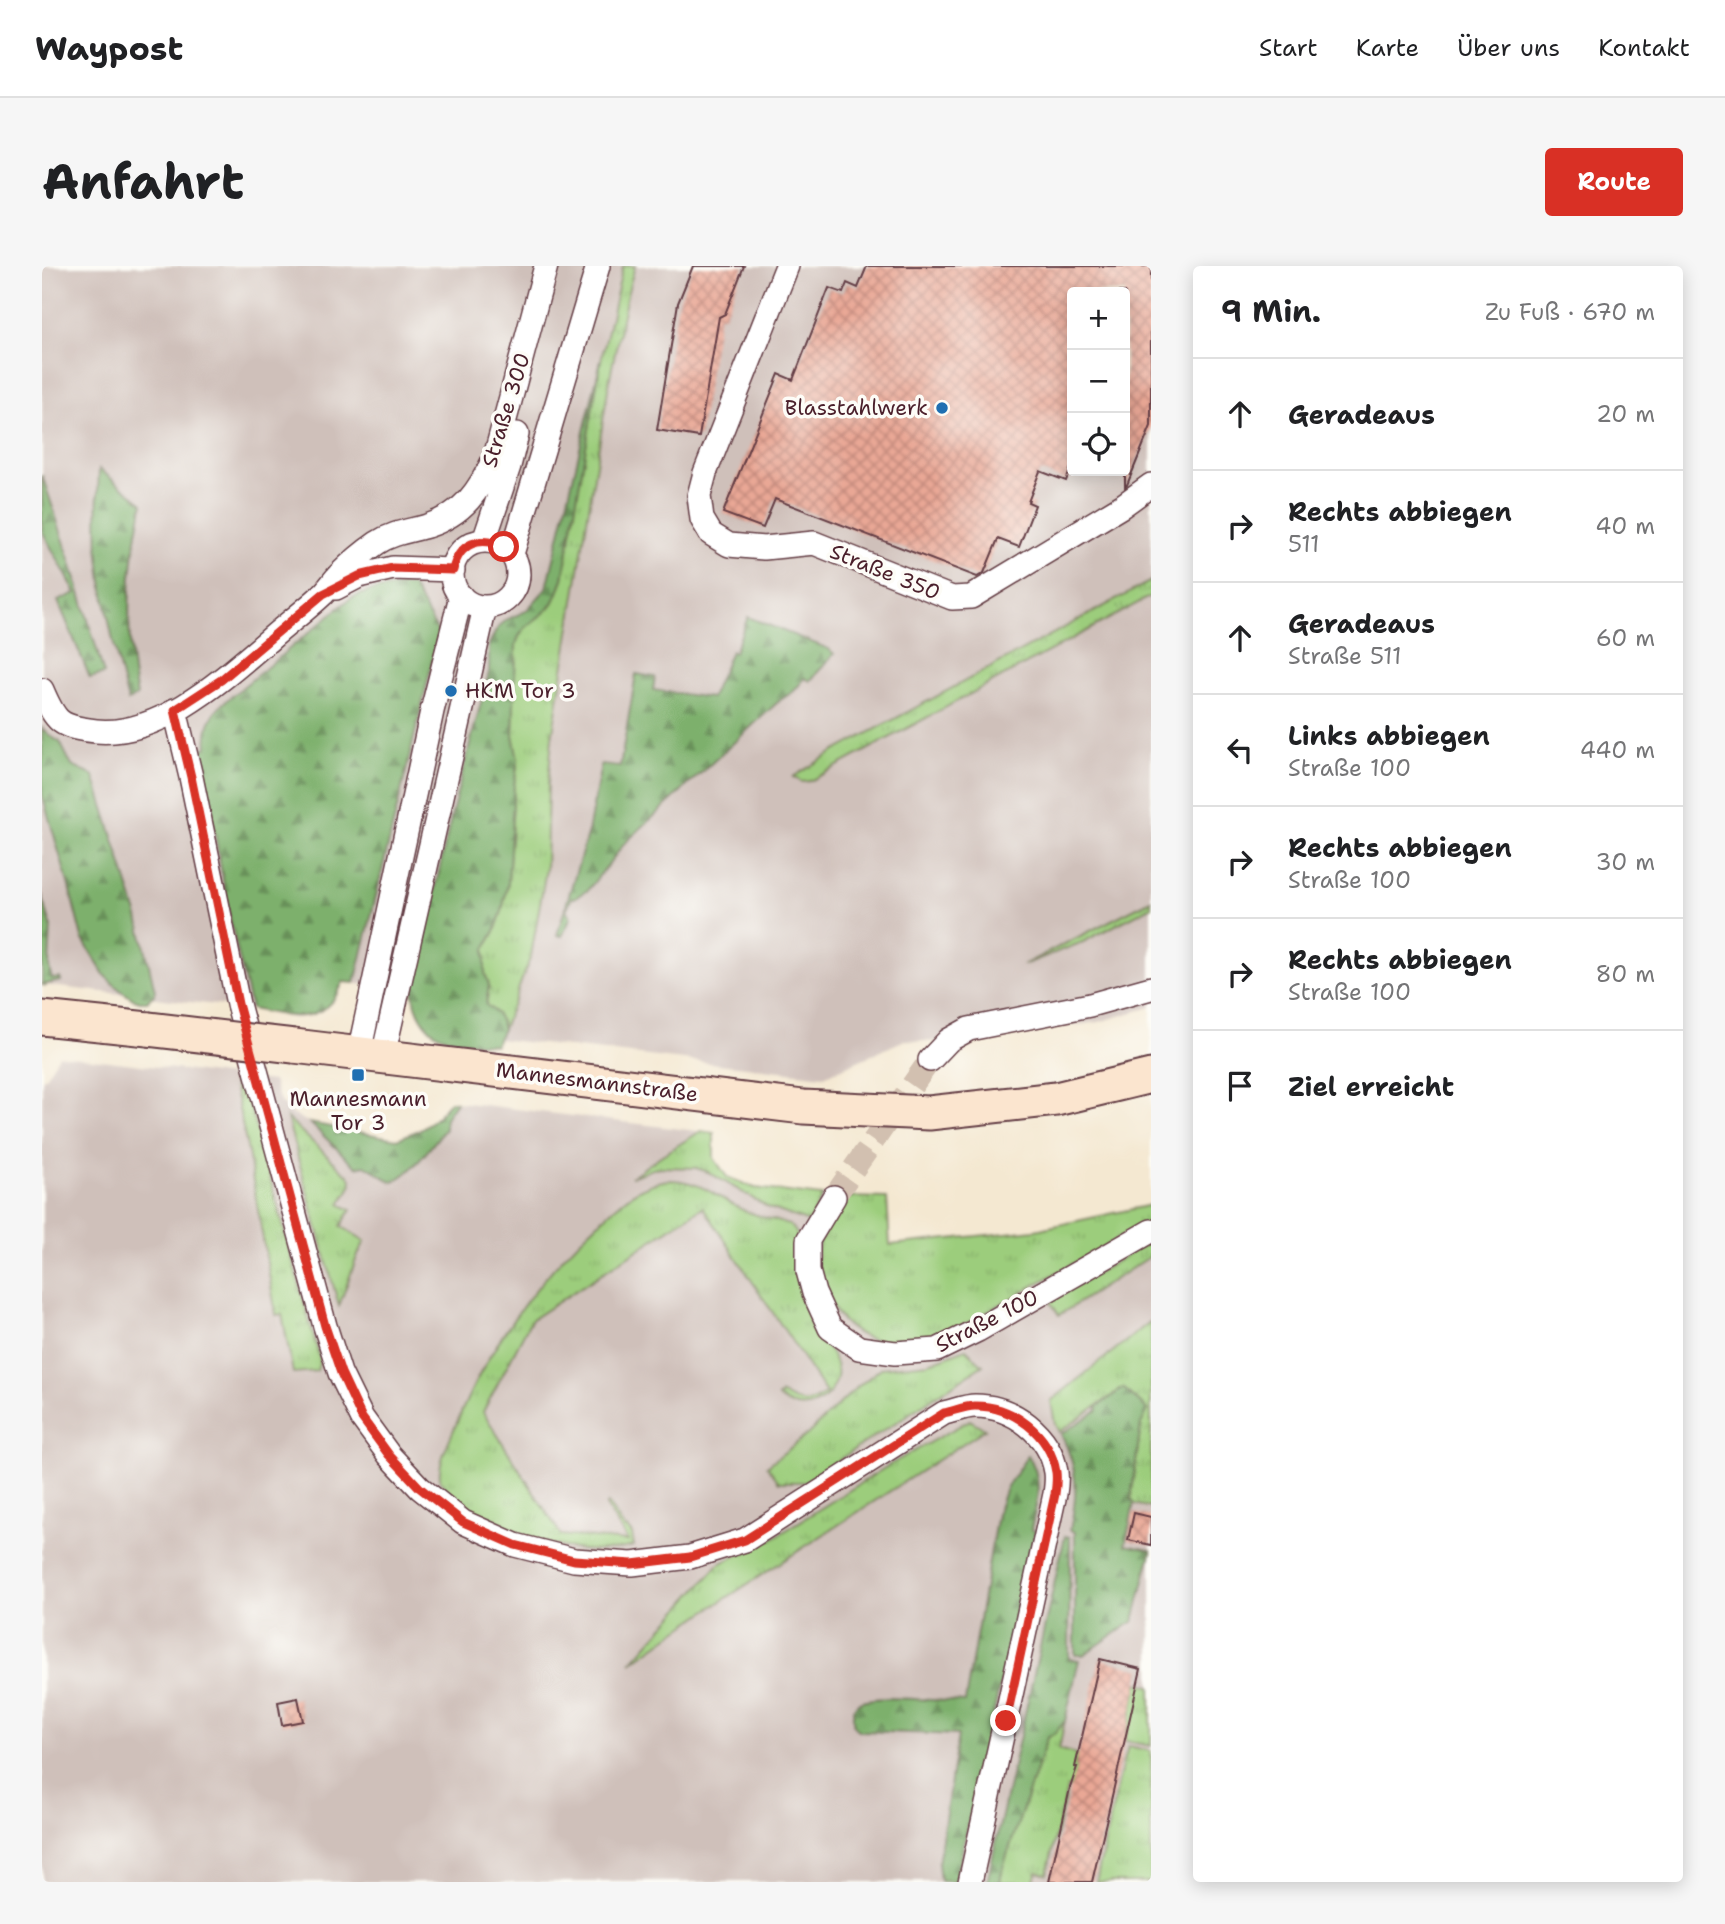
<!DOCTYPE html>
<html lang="de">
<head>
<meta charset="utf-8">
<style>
	body { margin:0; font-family:"Shantell Sans",sans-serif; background:#f6f6f6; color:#202124 }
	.controls { position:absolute; right:21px; top:21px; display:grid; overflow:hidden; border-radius:7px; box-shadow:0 4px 18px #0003 }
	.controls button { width:63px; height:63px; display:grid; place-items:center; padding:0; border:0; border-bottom:2px solid #e0e0e0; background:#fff; color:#202124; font:35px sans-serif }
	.stop { position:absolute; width:21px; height:21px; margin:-16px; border:5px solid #d93025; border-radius:50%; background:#fff }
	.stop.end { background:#d93025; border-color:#fff; box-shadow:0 2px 7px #0008 }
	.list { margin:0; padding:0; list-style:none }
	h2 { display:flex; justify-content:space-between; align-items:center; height:91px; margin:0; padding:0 28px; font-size:30px }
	h2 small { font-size:23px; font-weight:400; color:#757577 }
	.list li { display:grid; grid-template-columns:46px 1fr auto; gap:21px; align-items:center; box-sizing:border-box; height:112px; padding:0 28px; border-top:2px solid #e0e0e0 }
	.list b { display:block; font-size:26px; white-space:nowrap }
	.list p { margin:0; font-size:23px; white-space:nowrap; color:#757577 }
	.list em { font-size:23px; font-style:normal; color:#757577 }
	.icon { flex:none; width:38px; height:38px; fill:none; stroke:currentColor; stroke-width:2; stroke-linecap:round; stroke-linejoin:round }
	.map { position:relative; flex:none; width:1109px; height:1616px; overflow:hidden; border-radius:7px }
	header { display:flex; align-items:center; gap:42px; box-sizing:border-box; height:98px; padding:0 35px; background:#fff; border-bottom:2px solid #e0e0e0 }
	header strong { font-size:33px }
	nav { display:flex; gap:38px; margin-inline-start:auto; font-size:24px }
	.intro { display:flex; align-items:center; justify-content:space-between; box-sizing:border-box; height:168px; padding:0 42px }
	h1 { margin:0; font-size:49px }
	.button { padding:18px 32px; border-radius:7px; background:#d93025; color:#fff; font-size:24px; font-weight:700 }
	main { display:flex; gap:42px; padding:0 42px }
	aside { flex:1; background:#fff; border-radius:7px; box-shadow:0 4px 18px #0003 }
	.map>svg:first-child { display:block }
</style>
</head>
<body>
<header>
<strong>Waypost</strong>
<nav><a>Start</a><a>Karte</a><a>Über uns</a><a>Kontakt</a></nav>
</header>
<div class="intro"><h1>Anfahrt</h1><a class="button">Route</a></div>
<main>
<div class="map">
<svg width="1109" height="1616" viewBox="0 0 1109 1616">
	<defs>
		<pattern id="grass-tufts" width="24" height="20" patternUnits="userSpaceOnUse" patternTransform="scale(1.75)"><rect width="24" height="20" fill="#9ccd7c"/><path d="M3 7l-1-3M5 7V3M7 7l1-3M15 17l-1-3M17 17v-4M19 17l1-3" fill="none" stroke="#88b06b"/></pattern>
		<pattern id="forest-firs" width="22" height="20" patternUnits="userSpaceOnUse" patternTransform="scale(1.75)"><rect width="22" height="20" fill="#7db06c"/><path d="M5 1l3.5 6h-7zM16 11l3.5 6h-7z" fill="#688f59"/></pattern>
		<pattern id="building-cross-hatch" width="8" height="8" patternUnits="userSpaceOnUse" patternTransform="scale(1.75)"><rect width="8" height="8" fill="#e9a795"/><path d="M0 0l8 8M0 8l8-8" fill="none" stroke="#bf877a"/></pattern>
	</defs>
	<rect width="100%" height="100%" fill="#fdfcf7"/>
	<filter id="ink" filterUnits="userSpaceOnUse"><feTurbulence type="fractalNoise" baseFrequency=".0143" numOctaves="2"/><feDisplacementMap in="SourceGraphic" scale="14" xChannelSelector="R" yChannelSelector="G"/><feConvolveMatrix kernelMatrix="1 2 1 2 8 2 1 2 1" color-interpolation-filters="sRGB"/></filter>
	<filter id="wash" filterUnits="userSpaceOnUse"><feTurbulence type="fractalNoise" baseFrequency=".00686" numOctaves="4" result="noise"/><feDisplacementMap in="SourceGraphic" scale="28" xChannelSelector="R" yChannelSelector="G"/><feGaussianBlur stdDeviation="1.57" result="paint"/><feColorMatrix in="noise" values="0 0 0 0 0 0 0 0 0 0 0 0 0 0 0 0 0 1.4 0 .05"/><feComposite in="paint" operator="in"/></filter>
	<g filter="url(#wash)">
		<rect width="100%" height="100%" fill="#f4e8d1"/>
		<path fill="#cfc0ba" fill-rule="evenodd" d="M0,0H1109V741L1057,756L929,774L895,776L863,774L782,810L456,773L453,779L405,773L396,770L384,760L376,748L370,725L301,716L291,732L279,745L264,751L251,752L209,743L0,719ZM1030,26H1083V205H1030Z
			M17,789L231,815L238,836L250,848L268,857L355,873L375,865L394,852L408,835L672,867V892L685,911L713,922L779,930L845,932L848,979L993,964L1109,939V1616H0V814L4,810Z"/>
		<path fill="url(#grass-tufts)" stroke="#737654" stroke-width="2" d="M581,0H593L585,29L568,111L510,472L506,518L504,603L489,690L461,763L458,754L444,739L447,719L443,707V683L453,665L460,645L466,617L472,519L476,495L471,469L474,379C478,359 496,354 509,340C515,333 517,321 521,313L559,94Z
			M1109,315V330L768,515L760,516L751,511L793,485Z
			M1109,634V641L1041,676L981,699Z
			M190,810L200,811L278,1094L275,1105L251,1107L240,1048L234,1049L206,886Z
			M245,852L308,911L310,919L298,938L309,944L299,960L323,975L315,991L297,1040Z
			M659,865L672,867V892L685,911L713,922L780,930L767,956L727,942L666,906L654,902L616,901L589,911L620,889Z
			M625,914C661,914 674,932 703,945C717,950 732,954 747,959C762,969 754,982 754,997C754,1004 755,1012 757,1019C763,1041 776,1062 786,1082C789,1088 794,1095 795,1102C798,1120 782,1138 765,1140C753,1142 745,1139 736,1131L740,1128C758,1139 767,1140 784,1127L661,941L489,1054L441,1146L519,1269L586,1275L564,1240L566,1238L583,1263L585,1262L590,1268L592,1280C549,1291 512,1281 472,1266C447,1257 417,1247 403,1221C402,1220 398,1214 398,1212C396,1196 407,1175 413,1161C444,1084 494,1014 555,958C579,936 593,920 625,914Z
			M805,931L845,932L848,979L993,964L1109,939V954L918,1061C907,1066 895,1072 883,1075C839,1083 803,1072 785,1030C778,1013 772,996 777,978C783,961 795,946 805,931Z
			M1109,975V990L1017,1049L1008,1035Z
			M1109,1055V1242L1092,1238L1089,1232L1099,1158L1105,1144L1081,1122L1017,1166L1013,1159L1009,1135Z
			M924,1083L941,1099L763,1216H737L725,1200L766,1168L813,1123L839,1102L887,1097Z
			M928,1154L943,1163L646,1357L589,1397L677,1298L730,1273L849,1198Z
			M1096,1417L1109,1420V1480L1083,1475Z
			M1023,1455L1017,1483L1036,1489L1033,1500L1035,1501L1030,1521L1025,1522L1005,1608L995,1605L991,1616H958L961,1601L1005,1472L1013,1467Z
			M1086,1480L1109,1485V1616H1054L1082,1492H1083Z"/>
		<path fill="url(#forest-firs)" stroke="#64684c" stroke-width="2" d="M559,94L521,313C517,321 515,333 509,340C497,354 478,359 474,379L471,469L476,494L472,519L466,617L460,645L453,665L443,683V707L447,719L444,739C453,744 459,753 461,763L453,779C406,773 382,778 370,725L412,539L447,406V378L455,363L464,354L484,345L505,322Z
			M57,203L101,237C86,304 82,363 95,430L86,435C72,384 60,332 56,279C54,254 56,228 57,203Z
			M0,209L29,296L62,408L48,412L16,335L34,327L0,265Z
			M359,320H370L397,368L313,717L301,716C283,762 248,751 209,743L187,648L158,483L165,482C163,464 167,453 179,439L309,332L328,325Z
			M706,351L787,383L792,388L768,415L763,412L752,425L737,435L583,577L546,624L532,632L530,631L524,644L529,652L520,670L515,669L546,566L559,499L578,501L594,408L613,411L611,424L669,432L689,385L692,386Z
			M0,462L8,470L18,476L30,500L52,510L96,651L113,725L112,729L105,735H94L78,724L63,710L40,672L26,617L0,528Z
			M0,629L9,659L7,701L10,713L18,712L19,715L4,718V720L0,719Z
			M408,835L414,836L403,852V863C387,882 372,906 350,916L323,899L314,901L268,857L355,873L377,864L394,852Z
			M1081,1122L1106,1144L1099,1158L1089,1232L1092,1238L1083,1279L1109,1284V1286L1092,1355L1041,1389H1033V1266L1028,1264C1036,1226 1037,1204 1019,1168L1056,1144L1055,1141Z
			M986,1189C1002,1213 995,1237 989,1263L993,1265L913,1616L898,1615L896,1598L916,1469L819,1465C812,1462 811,1459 811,1452C811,1446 811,1441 816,1437C830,1427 902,1436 923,1436L955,1248L964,1222Z
			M1023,1270L1028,1271L1027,1393L1037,1394L1023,1455L1013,1467L1005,1472L961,1601L958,1616H945Z"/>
		<g id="blocks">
			<path fill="url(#building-cross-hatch)" d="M651,0H702L683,48L677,51L657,171L615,164L636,37Z
				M825,0H1109V160L1085,219L1083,221V26H1030V199L1024,215L998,205L986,236L993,239L977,281L956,273L942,307L935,311L733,233L721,262L681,247L737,108L751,114L787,22L801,27L805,17L816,22Z
				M1092,1247L1109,1251V1279L1086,1274Z
				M1058,1393L1099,1403L1070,1530L1050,1616H1007L1028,1522L1035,1501H1033Z
				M256,1432L261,1455L240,1459L236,1436Z"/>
		</g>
	</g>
	<g filter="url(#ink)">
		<use href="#blocks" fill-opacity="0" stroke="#643d44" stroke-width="2"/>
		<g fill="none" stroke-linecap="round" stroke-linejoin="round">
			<path stroke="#d2c0b0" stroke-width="23" stroke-dasharray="23 11" stroke-linecap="butt" d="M792,931L888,794"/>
			<defs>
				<path id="minor" d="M745,0L663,207L657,230L660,253L669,268L687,279L722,282L772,277L910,332L929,331L1080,240L1109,219
					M442,275L467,200L475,168
					M410 308a33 33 0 1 1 66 0a33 33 0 1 1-66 0Z
					M470,288L556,0
					M294,322L317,310L351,302L411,304
					M0,424C14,457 18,461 54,465C119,471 182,412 228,373C245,358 264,344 281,328C287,322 292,314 298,308C309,297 322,286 335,277C350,267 367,265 385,260C422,248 437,225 453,191L504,0
					M133,444L149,511L196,738L283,1060L298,1107L320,1152L347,1189L378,1222L421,1256L473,1279L532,1294L590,1298L648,1291L703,1274L902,1147C912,1145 923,1140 933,1140C971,1140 1008,1168 1014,1206C1015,1213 1014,1221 1013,1228L928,1616
					M317,787L390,445L419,330
					M341,790L443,341
					M888,794L907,774L927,763L1048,739L1109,722
					M792,931L766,974V1005L772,1027L788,1062L817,1082L853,1087L895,1084L936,1064L1109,965"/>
				<path id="secondary" d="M0,752L106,763
					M252,780L761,841L887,847L1014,833L1109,810"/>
			</defs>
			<use href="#minor" stroke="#643d44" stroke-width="26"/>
			<use href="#secondary" stroke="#643d44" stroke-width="37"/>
			<use href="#minor" stroke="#fff" stroke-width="23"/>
			<use href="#secondary" stroke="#fbe5cf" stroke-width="33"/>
			<defs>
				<path id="secondary-bridge" d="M106,763L252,780"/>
			</defs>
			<use href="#secondary-bridge" stroke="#643d44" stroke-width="37" stroke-linecap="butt"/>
			<use href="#secondary-bridge" stroke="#fbe5cf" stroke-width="33"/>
		</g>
	</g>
	<g fill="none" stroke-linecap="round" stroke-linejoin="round" filter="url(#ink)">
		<path stroke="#d93025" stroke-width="9" d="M462,281C438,269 417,277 411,304L351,302L317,310L281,328L179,414L133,444L149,511L196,738L283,1060L299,1107L320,1152L347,1189L378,1222L421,1256L473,1279L532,1294L590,1298L648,1291L703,1274L902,1147C912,1145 923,1140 933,1140C971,1140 1008,1168 1014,1206C1015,1213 1014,1221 1013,1228L964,1455"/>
	</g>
	<g fill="#1f6fb2" stroke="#fdfcf7" stroke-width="2.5">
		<circle cx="900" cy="142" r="7"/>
		<circle cx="409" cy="425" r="7"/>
		<rect x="309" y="802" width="14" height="14" rx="3.5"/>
	</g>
	<g text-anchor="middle" stroke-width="7" stroke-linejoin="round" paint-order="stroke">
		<g font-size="21" fill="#4a1f2b" stroke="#fdfcf7" text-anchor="end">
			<text x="886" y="149">Blasstahlwerk</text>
			<text x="423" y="432" text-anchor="start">HKM Tor 3</text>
			<text x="316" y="840" text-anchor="middle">Mannesmann<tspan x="316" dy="24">Tor 3</tspan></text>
		</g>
		<g font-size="21" fill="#4a1f2b" stroke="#fdfcf7">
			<text transform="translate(464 144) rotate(-73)" y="7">Straße 300</text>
			<text transform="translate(843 306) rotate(22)" y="7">Straße 350</text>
			<text transform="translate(555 816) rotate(7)" y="7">Mannesmannstraße</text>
			<text transform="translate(945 1055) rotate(-27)" y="7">Straße 100</text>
		</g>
	</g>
</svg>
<div class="controls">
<button>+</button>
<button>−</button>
<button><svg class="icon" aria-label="locate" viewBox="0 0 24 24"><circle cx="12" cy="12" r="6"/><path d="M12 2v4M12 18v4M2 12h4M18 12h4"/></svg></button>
</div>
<div class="stop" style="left:462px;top:281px"></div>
<div class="stop end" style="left:964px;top:1455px"></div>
</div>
<aside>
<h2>9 Min.<small>Zu Fuß · 670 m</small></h2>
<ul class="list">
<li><svg class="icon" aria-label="ahead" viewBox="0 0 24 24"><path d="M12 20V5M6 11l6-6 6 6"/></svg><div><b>Geradeaus</b></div><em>20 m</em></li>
<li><svg class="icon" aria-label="right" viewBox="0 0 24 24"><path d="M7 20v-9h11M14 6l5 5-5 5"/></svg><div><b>Rechts abbiegen</b><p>511</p></div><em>40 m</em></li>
<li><svg class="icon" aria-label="ahead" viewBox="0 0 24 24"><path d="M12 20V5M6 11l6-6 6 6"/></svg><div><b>Geradeaus</b><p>Straße 511</p></div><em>60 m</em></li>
<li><svg class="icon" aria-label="left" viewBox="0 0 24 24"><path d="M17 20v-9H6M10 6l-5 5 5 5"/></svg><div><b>Links abbiegen</b><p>Straße 100</p></div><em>440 m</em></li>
<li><svg class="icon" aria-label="right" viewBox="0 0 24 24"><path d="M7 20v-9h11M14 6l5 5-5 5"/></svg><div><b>Rechts abbiegen</b><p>Straße 100</p></div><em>30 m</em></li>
<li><svg class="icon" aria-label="right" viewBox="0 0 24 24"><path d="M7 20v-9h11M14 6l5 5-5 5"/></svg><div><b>Rechts abbiegen</b><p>Straße 100</p></div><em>80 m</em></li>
<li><svg class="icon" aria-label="arrive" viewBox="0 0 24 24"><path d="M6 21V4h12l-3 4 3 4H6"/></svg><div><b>Ziel erreicht</b></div></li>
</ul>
</aside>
</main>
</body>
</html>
